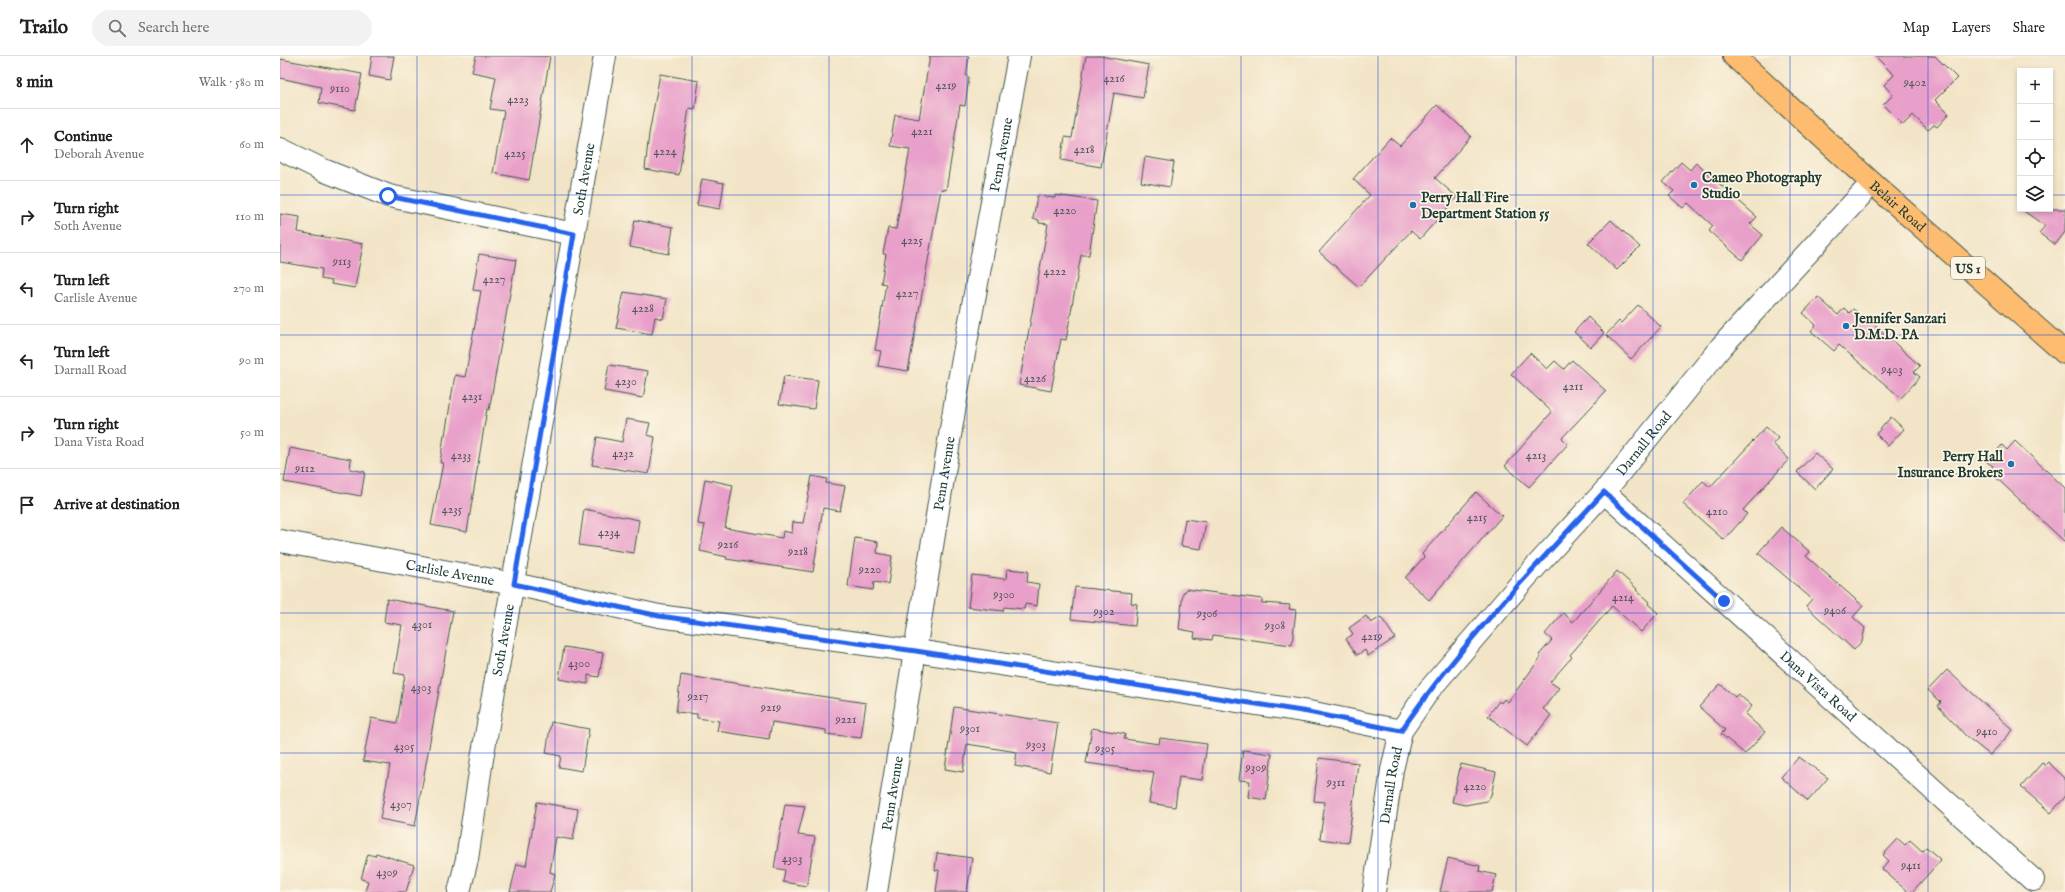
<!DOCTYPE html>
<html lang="en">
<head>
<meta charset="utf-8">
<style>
	body { margin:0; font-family:"IM FELL English",serif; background:#f2f2f2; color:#202124 }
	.controls { position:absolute; right:12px; top:12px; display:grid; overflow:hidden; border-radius:0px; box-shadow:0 2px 6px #0003 }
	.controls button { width:36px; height:36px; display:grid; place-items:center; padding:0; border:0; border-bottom:1px solid #e0e0e0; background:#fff; color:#202124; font:20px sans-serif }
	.stop { position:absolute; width:12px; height:12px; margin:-9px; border:3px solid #2563eb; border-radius:50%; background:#fff }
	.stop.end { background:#2563eb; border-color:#fff; box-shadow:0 1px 4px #0008 }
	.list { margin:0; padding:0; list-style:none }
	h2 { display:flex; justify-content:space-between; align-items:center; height:52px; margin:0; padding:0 16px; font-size:17px }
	h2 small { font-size:13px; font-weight:400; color:#757577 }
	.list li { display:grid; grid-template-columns:26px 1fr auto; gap:12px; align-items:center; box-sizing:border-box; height:72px; padding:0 16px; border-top:1px solid #e0e0e0 }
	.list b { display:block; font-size:15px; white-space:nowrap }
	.list p { margin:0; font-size:13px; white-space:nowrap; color:#757577 }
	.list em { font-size:13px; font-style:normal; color:#757577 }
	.icon { flex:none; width:22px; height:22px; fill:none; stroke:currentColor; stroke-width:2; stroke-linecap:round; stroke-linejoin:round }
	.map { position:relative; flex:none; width:1785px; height:836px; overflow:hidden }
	header { display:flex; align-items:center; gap:24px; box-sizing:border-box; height:56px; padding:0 20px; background:#fff; border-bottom:1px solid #e0e0e0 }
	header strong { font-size:19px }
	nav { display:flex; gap:22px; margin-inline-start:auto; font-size:14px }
	.search { width:280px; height:36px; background:#f2f2f2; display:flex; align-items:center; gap:10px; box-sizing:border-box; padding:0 14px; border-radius:22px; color:#757577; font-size:15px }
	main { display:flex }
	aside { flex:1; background:#fff }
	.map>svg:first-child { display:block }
</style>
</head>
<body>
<header>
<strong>Trailo</strong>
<div class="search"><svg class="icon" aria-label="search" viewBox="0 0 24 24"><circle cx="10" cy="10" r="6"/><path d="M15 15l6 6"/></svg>Search here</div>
<nav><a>Map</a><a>Layers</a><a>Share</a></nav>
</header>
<main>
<aside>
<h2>8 min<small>Walk · 580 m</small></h2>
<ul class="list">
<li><svg class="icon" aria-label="ahead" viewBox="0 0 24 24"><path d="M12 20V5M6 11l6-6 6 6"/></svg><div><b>Continue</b><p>Deborah Avenue</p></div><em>60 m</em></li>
<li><svg class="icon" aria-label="right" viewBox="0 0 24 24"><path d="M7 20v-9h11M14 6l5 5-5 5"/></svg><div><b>Turn right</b><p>Soth Avenue</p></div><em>110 m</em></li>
<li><svg class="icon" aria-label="left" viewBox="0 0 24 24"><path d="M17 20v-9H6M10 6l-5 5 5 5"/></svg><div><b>Turn left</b><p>Carlisle Avenue</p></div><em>270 m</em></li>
<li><svg class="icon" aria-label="left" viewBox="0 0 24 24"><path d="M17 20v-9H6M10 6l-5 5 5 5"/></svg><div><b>Turn left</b><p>Darnall Road</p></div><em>90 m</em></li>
<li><svg class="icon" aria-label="right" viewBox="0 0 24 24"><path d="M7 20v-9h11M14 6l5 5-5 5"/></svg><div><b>Turn right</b><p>Dana Vista Road</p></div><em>50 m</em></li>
<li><svg class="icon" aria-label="arrive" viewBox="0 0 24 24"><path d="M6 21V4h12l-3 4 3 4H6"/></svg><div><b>Arrive at destination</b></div></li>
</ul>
</aside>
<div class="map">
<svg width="1785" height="836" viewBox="0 0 1785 836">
	<rect width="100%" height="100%" fill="#fcf5e5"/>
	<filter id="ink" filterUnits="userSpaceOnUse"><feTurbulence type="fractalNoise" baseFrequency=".025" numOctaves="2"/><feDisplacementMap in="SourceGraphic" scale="8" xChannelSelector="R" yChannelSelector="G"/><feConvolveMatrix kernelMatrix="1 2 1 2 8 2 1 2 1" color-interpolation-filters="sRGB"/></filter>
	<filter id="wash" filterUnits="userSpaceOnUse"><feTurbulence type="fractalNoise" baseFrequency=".012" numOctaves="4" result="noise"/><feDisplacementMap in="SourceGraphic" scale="16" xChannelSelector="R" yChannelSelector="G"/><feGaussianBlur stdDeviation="0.9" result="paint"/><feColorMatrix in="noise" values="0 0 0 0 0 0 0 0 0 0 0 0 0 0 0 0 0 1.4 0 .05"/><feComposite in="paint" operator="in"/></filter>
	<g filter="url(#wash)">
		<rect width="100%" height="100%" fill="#f2e4c6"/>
		<g id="blocks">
			<path fill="#e89fc9" d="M92,0H114L110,24L89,20Z
				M196,0H270L249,124L213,117L224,55L210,53L216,21L192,16Z
				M650,0H689L686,20L689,21L685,50L680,49L666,134L661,133L628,315L598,310L601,295L595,294L606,228L601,227L606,198H603L608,172L616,173L630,93L610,90L615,59L639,63Z
				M806,0H820L869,9L863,42L834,37L821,111L781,104L785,81L792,82Z
				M1595,0H1655L1677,22L1655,44L1669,58L1657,71L1654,69L1648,74L1633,59L1623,69L1603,49L1613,39L1604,29L1614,19Z
				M0,3L82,18L75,54L39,47L41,31L0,22Z
				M380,18L419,25L415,53L409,52L399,119L365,113L369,78Z
				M1157,49L1191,80L1155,122L1177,141L1140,183L1131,175L1079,231L1039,196L1090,139L1073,123L1110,82L1120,90Z
				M865,101L894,106L890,131L861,126Z
				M1401,106L1410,114L1416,107L1477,161L1470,168L1483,179L1462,204L1429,175L1433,170L1408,147L1403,152L1389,140L1394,135L1383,126Z
				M422,123L444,127L440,153L417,149Z
				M775,139L817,145L809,199H801L786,284L781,283L771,335L739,329L768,168L759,167V164L753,163L757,140L775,142Z
				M1741,153H1785V176L1775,189L1759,177L1765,170Z
				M0,158L20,161L18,176L83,188L75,232L51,228L52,225L41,223L42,213L0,206Z
				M355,164L393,171L389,198L350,191Z
				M1331,164L1360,191L1337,214L1308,187Z
				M199,198L236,204L209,354L207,353L187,476L151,469L163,407H160L164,379H165L175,319L185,321L195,269L201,235L193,234Z
				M344,236L387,243L383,263L375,261L372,278L336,272Z
				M1538,241L1558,259L1564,252L1569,257L1573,253L1584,262L1585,260L1640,310L1634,316L1640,321L1621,342L1559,289L1554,295L1531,275L1536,269L1523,257Z
				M1358,249L1381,271L1351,303L1326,279L1339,265L1341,267Z
				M1308,261L1324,277L1311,291L1294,276Z
				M1250,297L1267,313L1275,305L1284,313L1292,304L1326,335L1282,382L1288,388L1249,431L1225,410L1272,356L1231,318Z
				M329,309L368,315L363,342L324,335Z
				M504,320L538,324L534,353L499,348Z
				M1611,361L1624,373L1608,390L1596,378Z
				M346,363L370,367L367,379L375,381L369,418L312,409L317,381L342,386Z
				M1486,371L1498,382L1493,388L1509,403L1463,454L1467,458L1444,484L1403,448L1423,425L1430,431Z
				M1735,385L1785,432V486L1709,415L1713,410L1707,406L1722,389L1727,394Z
				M10,392L71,403L70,413L85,416L81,440L4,426Z
				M1535,397L1553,413L1535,433L1517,416Z
				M532,420L547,423L546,427L565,430L560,455L543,452L533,516L446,503L447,501L420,495L425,469L418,468L425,423L453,429L445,472L502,482L503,475L512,477L513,466L523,467Z
				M1196,436L1222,460L1149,544L1125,522L1144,501L1142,498Z
				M304,453L359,464L354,497L299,489Z
				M905,463L926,466L921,493L901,490Z
				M1501,471L1530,496L1526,500L1583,550L1573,561L1585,572L1582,585L1574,594L1526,550L1532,543L1478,497Z
				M575,482L598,486L597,497L612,500L608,528L594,526L593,534L568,530Z
				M727,513L748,515L747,526L759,528L757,550L745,548L744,553L724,551L723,555L688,551L692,519L726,523Z
				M1337,515L1357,533L1356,534L1369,546L1368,548L1378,557L1361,576L1332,550L1290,599L1292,601L1270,626L1279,632L1263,653L1271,659L1247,690L1208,660L1219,645L1221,647L1224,643L1228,646L1261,601L1259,599L1272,584L1265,578L1283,557L1293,566Z
				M795,531L852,537L851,547L857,548L855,570L791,563Z
				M906,533L982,543V547L1010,549L1009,553L1016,554L1012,589L933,579L932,584L914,582L915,576L899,573L903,536H905Z
				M107,543L173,555L135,770L100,763L110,709L83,705L91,662L117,667L125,619L114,617L122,569L104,566Z
				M1086,560L1091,567L1101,561L1115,582L1088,600L1085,594L1077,599L1066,583L1073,578L1069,572Z
				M284,591L323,597L319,621L308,619V628L279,623Z
				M1667,614L1733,674L1710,699L1686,680L1658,650L1661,646L1648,634Z
				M401,619L586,647L581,682L546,678V674L492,666L489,683L437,675L439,665L417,662V658L396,656Z
				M1440,628L1455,641L1458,638L1472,650L1465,658L1485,676L1465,698L1441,678L1445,674L1419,651Z
				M674,651L778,667L770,716L735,710L737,696L687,688L683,716L665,713Z
				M271,666L309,673L302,715L279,711L281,700L266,697Z
				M812,672L845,678L844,683L879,688L880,682L927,688L922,724L899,721L895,751L869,747L874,716L806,707Z
				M963,694L992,698L986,744L968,741L970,725L959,724Z
				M1519,701L1548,722L1528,745L1501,721Z
				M1039,702L1078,707L1068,787L1040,783L1045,746L1034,745Z
				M1768,706L1785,722V741L1771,757L1741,731L1762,707L1765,709Z
				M1181,708L1216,716L1211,739L1207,745L1185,749L1172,746Z
				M257,746L298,753L293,784L276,781L270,816L275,818L270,836H230L237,808L246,810Z
				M505,748L525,750L518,779L535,781L527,830L503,826L505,814L494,812Z
				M1618,783L1625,789L1630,784L1642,795L1646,791L1661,804L1632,836H1628L1602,813L1609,805L1603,799Z
				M96,797L134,809L126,836H85L88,825L81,823L88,798L95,800Z
				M657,797L692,802L687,836H656L659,814H655Z
				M1168,802L1200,810L1199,815L1216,819L1212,836H1160Z"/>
		</g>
	</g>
	<g filter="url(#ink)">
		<use href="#blocks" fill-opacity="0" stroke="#3f564a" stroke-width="1"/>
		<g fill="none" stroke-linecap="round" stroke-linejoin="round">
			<defs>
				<g id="minor">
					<path d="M0,93L43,114L109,140L294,178"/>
					<path id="s1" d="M1324,436L1753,824"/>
					<path id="s2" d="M0,485L234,528L379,560L636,595L1029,656L1121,675"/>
					<path id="s3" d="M179,836L187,803L202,703L325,0"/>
					<path id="s4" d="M596,836L678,330L739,0"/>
					<path id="s5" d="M1094,836L1112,714L1121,675L1149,634L1248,519L1324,436L1441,291L1592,127"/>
				</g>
				<g id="highway">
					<path id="s6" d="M1454,0L1592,127L1785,297"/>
				</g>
			</defs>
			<use href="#minor" stroke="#3f564a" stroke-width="24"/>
			<use href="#highway" stroke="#3f564a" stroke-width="24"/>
			<use href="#minor" stroke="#fff" stroke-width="22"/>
			<use href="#highway" stroke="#fdbc6f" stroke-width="22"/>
		</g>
	</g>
	<g fill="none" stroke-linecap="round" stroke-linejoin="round" filter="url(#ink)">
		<path stroke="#2563eb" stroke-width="5" d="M108,140L294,178L234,528L379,560L636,595L1028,656L1121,675C1180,589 1253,513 1324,436L1444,545"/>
	</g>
	<path fill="none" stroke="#1d4ed8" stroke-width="1" stroke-opacity="0.55" d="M137,0V836M275,0V836M412,0V836M549,0V836M687,0V836M824,0V836M961,0V836M1098,0V836M1236,0V836M1373,0V836M1510,0V836M1648,0V836M0,139H1740M1770,139H1785M0,279H1785M0,418H1785M0,557H1785M0,697H1785"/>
	<g fill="#1f6fb2" stroke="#fcf5e5" stroke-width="1.5">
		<circle cx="1414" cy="129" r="4"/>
		<circle cx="1133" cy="149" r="4"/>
		<circle cx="1566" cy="270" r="4"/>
		<circle cx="1731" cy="408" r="4"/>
	</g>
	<g text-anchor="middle" stroke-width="3.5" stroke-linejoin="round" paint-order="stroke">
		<g font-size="12" fill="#515659">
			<text x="834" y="26">4216</text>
			<text x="1635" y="30">9402</text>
			<text x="666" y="33">4219</text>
			<text x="60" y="36">9110</text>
			<text x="238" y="47">4223</text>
			<text x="642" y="79">4221</text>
			<text x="804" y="97">4218</text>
			<text x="385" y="99">4224</text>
			<text x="235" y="101">4225</text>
			<text x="785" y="158">4220</text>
			<text x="632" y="188">4225</text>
			<text x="62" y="209">9113</text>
			<text x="775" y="219">4222</text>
			<text x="214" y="227">4227</text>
			<text x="627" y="241">4227</text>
			<text x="363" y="256">4228</text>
			<text x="1612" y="317">9403</text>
			<text x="755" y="326">4226</text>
			<text x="346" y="329">4230</text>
			<text x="1293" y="334">4211</text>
			<text x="192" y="344">4231</text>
			<text x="343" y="401">4232</text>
			<text x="181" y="403">4233</text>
			<text x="1256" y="403">4213</text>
			<text x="25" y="416">9112</text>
			<text x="172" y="457">4235</text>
			<text x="1437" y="459">4210</text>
			<text x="1197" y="465">4215</text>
			<text x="329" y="480">4234</text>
			<text x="448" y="492">9216</text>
			<text x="518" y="499">9218</text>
			<text x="590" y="517">9220</text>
			<text x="724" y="542">9300</text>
			<text x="1343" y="545">4214</text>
			<text x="1555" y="558">9406</text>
			<text x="824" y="559">9302</text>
			<text x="927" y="561">9306</text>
			<text x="142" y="572">4301</text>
			<text x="995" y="573">9308</text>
			<text x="1092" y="584">4219</text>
			<text x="299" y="611">4300</text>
			<text x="141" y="635">4303</text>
			<text x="418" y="644">9217</text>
			<text x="491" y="655">9219</text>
			<text x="566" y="667">9221</text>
			<text x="690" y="676">9301</text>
			<text x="1707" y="679">9410</text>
			<text x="756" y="692">9303</text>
			<text x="124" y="694">4305</text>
			<text x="825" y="696">9305</text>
			<text x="976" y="715">9309</text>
			<text x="1056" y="730">9311</text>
			<text x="1195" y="734">4220</text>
			<text x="121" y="752">4307</text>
			<text x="512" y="806">4303</text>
			<text x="1631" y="813">9411</text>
			<text x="107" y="820">4309</text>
		</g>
		<rect fill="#fcf5e5" stroke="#617469" stroke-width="1" x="1671" y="201" width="34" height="22" rx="3"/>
		<g font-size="13" font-weight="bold" fill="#1f3d34">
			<text x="1688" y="217">US 1</text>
		</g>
		<g font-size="14" fill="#1f3d34" stroke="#fcf5e5">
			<text dy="5" stroke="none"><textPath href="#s4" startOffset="748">Penn Avenue</textPath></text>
			<text dy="5" stroke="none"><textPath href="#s3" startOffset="724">Soth Avenue</textPath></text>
			<text dy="5" stroke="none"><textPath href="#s6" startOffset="222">Belair Road</textPath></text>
			<text dy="5" stroke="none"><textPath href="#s5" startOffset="540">Darnall Road</textPath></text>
			<text dy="5" stroke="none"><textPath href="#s4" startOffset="424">Penn Avenue</textPath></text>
			<text dy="5" stroke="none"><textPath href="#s2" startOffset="173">Carlisle Avenue</textPath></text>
			<text dy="5" stroke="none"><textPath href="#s3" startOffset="256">Soth Avenue</textPath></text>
			<text dy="5" stroke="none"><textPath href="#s1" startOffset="289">Dana Vista Road</textPath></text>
			<text dy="5" stroke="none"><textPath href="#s5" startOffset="108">Darnall Road</textPath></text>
			<text dy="5" stroke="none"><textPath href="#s4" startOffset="100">Penn Avenue</textPath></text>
		</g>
		<g font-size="14" font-weight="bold" fill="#1f3d34" stroke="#fcf5e5" text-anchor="start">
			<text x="1422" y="126">Cameo Photography<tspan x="1422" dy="16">Studio</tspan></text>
			<text x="1141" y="146">Perry Hall Fire<tspan x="1141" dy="16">Department Station 55</tspan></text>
			<text x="1574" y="267">Jennifer Sanzari<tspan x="1574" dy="16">D.M.D. PA</tspan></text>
			<text x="1723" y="405" text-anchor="end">Perry Hall<tspan x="1723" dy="16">Insurance Brokers</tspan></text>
		</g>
	</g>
</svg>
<div class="controls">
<button>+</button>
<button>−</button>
<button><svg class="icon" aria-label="locate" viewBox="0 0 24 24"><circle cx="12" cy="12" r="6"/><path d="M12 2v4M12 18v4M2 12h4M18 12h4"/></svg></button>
<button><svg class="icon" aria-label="layers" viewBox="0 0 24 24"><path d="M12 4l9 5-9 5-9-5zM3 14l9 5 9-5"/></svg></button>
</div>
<div class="stop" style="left:108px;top:140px"></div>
<div class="stop end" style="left:1444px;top:545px"></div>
</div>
</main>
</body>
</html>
